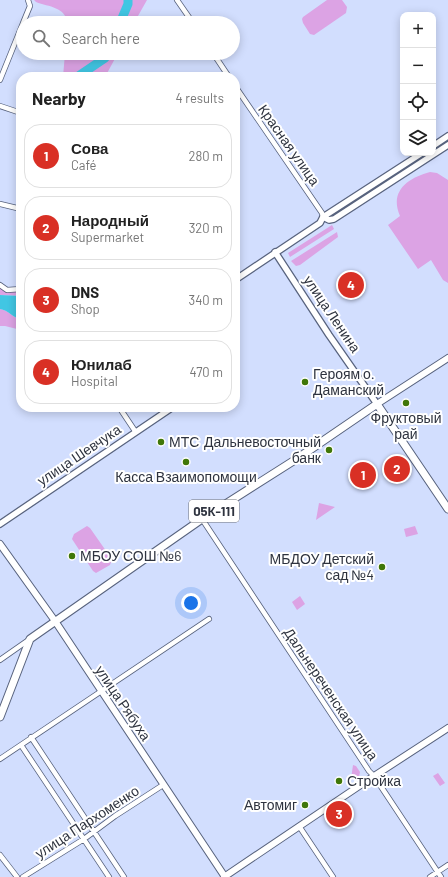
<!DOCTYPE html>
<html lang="en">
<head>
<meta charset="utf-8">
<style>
	body { margin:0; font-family:Barlow,sans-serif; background:#f2f2f2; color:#222 }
	.controls { position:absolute; right:12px; top:12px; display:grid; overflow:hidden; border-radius:8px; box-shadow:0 2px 10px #0003 }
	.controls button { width:36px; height:36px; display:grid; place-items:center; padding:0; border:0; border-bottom:1px solid #e0e0e0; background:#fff; color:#222; font:20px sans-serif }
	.you { position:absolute; left:191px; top:603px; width:14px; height:14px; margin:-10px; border:3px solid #fff; border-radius:50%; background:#1a73e8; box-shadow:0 0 0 6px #1a73e833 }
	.badge { display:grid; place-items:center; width:26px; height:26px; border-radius:50%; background:#d93025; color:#fff; font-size:13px; font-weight:700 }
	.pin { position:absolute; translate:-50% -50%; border:2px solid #fff; box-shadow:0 1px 4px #0006 }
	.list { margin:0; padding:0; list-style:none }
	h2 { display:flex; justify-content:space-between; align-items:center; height:52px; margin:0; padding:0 16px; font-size:17px }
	h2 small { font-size:13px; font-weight:400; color:#767676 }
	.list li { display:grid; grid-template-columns:26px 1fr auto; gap:12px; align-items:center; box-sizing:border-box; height:64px; margin:0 8px 8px; padding:0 8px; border:1px solid #e0e0e0; border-radius:16px }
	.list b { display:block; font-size:15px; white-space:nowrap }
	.list p { margin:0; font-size:13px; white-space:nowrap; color:#767676 }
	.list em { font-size:13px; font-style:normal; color:#767676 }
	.icon { flex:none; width:22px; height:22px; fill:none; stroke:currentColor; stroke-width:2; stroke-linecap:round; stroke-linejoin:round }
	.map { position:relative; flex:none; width:448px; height:877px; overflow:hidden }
	.search { position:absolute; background:#fff; box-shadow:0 2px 10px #0003; left:16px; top:16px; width:224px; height:44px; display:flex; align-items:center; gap:10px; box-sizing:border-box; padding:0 14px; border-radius:22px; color:#767676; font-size:15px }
	.panel { position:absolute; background:#fff; box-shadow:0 2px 10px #0003; left:16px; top:72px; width:224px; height:340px; border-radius:16px }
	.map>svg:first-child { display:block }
</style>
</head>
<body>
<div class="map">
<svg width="448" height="877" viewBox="0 0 448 877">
	<rect width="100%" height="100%" fill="#d2defe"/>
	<path fill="#dca3e4" d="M34,0H147L134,23H67C66,7 49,7 36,2Z
		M327,0H342L347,7L346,13L314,35L310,34L303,23L302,19L303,17Z
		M65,53H118L105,77H63Z
		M430,172L437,173L448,180V283L443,280L431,260L418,269L388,225L400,216C389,191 408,178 430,172Z
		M332,225L334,229L290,257L288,253Z
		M337,232L338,237L300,265L296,266L291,261Z
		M21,287V296L0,295V288Z
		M0,309C8,310 13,318 21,319V330L5,326H0Z
		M372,477L375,482L363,490L360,485Z
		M319,503L335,507L316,520Z
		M87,526L90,528L111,558V562L110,565L96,573L93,571L72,539L74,534Z
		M415,526L418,534L406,537L404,529Z
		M300,596L305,604L297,610L292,602Z
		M353,765L356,766L360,772L359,777L356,779H351Z
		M438,773L445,783L440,786L433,776Z"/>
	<path fill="#41c6e3" d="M0,295L21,296V319C13,318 8,310 0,309Z"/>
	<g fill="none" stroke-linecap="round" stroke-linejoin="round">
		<path stroke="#41c6e3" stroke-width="9" d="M120,23L128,4V0
			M77,77L105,58L108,53"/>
		<defs>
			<path id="minor" d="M177,0L193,23
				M23,23L30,6L28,0
				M213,53L229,77
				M0,80L23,23
				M235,86L322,213L323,217
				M0,106L21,113
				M0,204L21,209
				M0,285L7,290L21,289
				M119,407L135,431
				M204,522L369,771L374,776L441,877
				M0,660L30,639
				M31,737L124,877
				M21,745L109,877
				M0,759L209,619
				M299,826L333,877
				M0,855L17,877
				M23,877L84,839L115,816L163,785
				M430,877L448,865"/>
			<path id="tertiary" d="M433,146L448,136
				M323,217L329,220L334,219L448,145
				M275,252L329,335L377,404
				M235,280L320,223L323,217L422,153
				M0,524L173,407"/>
			<path id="secondary" d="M377,404L448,358
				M0,544L55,621L225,877
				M224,877L368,780L448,728"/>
			<path id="primary" d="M0,717L30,639L202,519L298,458L377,404L448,509"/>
		</defs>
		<use href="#minor" stroke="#58637e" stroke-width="6"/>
		<use href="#tertiary" stroke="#58637e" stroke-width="8"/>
		<use href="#secondary" stroke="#58637e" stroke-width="8"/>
		<use href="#primary" stroke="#58637e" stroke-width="9"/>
		<use href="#minor" stroke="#fff" stroke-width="4.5"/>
		<use href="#tertiary" stroke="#fff" stroke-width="5.5"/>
		<use href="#secondary" stroke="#fff" stroke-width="6"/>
		<use href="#primary" stroke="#fff" stroke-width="7"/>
	</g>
	<g fill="#407708" stroke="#fff" stroke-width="1.5">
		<circle cx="305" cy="382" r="4"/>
		<circle cx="406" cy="403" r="4"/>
		<circle cx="161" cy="442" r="4"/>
		<circle cx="329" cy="450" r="4"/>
		<circle cx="186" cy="462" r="4"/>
		<circle cx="72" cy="556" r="4"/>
		<circle cx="382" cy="567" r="4"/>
		<circle cx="339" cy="781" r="4"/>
		<circle cx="305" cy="805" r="4"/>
	</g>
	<g text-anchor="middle" stroke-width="4" stroke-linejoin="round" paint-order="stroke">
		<rect fill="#fff" stroke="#6d7079" stroke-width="1" x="189" y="500" width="50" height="22" rx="3"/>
		<g font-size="13" font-weight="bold" fill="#2e333f">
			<text x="214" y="516">05К-111</text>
		</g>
		<g font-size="14" fill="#2e333f" stroke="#fff">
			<text transform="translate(289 145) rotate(55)" y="5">Красная улица</text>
			<text transform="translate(332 314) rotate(56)" y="5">улица Ленина</text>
			<text transform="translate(79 455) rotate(-34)" y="5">улица Шевчука</text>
			<text transform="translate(331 694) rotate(56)" y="5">Дальнереченская улица</text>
			<text transform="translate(123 703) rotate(56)" y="5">улица Рябуха</text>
			<text transform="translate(87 822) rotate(-33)" y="5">улица Пархоменко</text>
		</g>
		<g font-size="14" fill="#2e333f" stroke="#fff" text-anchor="start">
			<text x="313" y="379">Героям о.<tspan x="313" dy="16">Даманский</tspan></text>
			<text x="406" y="423" text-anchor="middle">Фруктовый<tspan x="406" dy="16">рай</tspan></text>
			<text x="169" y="447">МТС</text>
			<text x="321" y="447" text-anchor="end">Дальневосточный<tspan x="321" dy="16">банк</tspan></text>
			<text x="186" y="482" text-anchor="middle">Касса Взаимопомощи</text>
			<text x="80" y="561">МБОУ СОШ №6</text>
			<text x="374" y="564" text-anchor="end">МБДОУ Детский<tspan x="374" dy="16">сад №4</tspan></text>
			<text x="347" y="786">Стройка</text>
			<text x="297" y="810" text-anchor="end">Автомиг</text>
		</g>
	</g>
</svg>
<div class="controls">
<button>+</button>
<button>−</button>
<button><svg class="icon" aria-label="locate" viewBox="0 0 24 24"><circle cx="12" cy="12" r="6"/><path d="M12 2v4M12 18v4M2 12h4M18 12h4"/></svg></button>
<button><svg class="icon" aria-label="layers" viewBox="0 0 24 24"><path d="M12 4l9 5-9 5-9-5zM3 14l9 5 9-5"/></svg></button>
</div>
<div class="you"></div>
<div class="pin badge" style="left:363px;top:475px">1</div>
<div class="pin badge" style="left:397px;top:469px">2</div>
<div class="pin badge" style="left:339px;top:814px">3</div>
<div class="pin badge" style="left:351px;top:285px">4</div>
<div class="search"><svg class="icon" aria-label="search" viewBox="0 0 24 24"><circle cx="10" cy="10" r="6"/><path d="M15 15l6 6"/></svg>Search here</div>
<section class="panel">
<h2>Nearby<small>4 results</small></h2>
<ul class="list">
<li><span class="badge">1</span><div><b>Сова</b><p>Café</p></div><em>280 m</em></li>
<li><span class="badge">2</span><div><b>Народный</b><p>Supermarket</p></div><em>320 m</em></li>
<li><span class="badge">3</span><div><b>DNS</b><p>Shop</p></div><em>340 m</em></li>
<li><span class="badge">4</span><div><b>Юнилаб</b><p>Hospital</p></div><em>470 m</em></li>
</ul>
</section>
</div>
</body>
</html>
